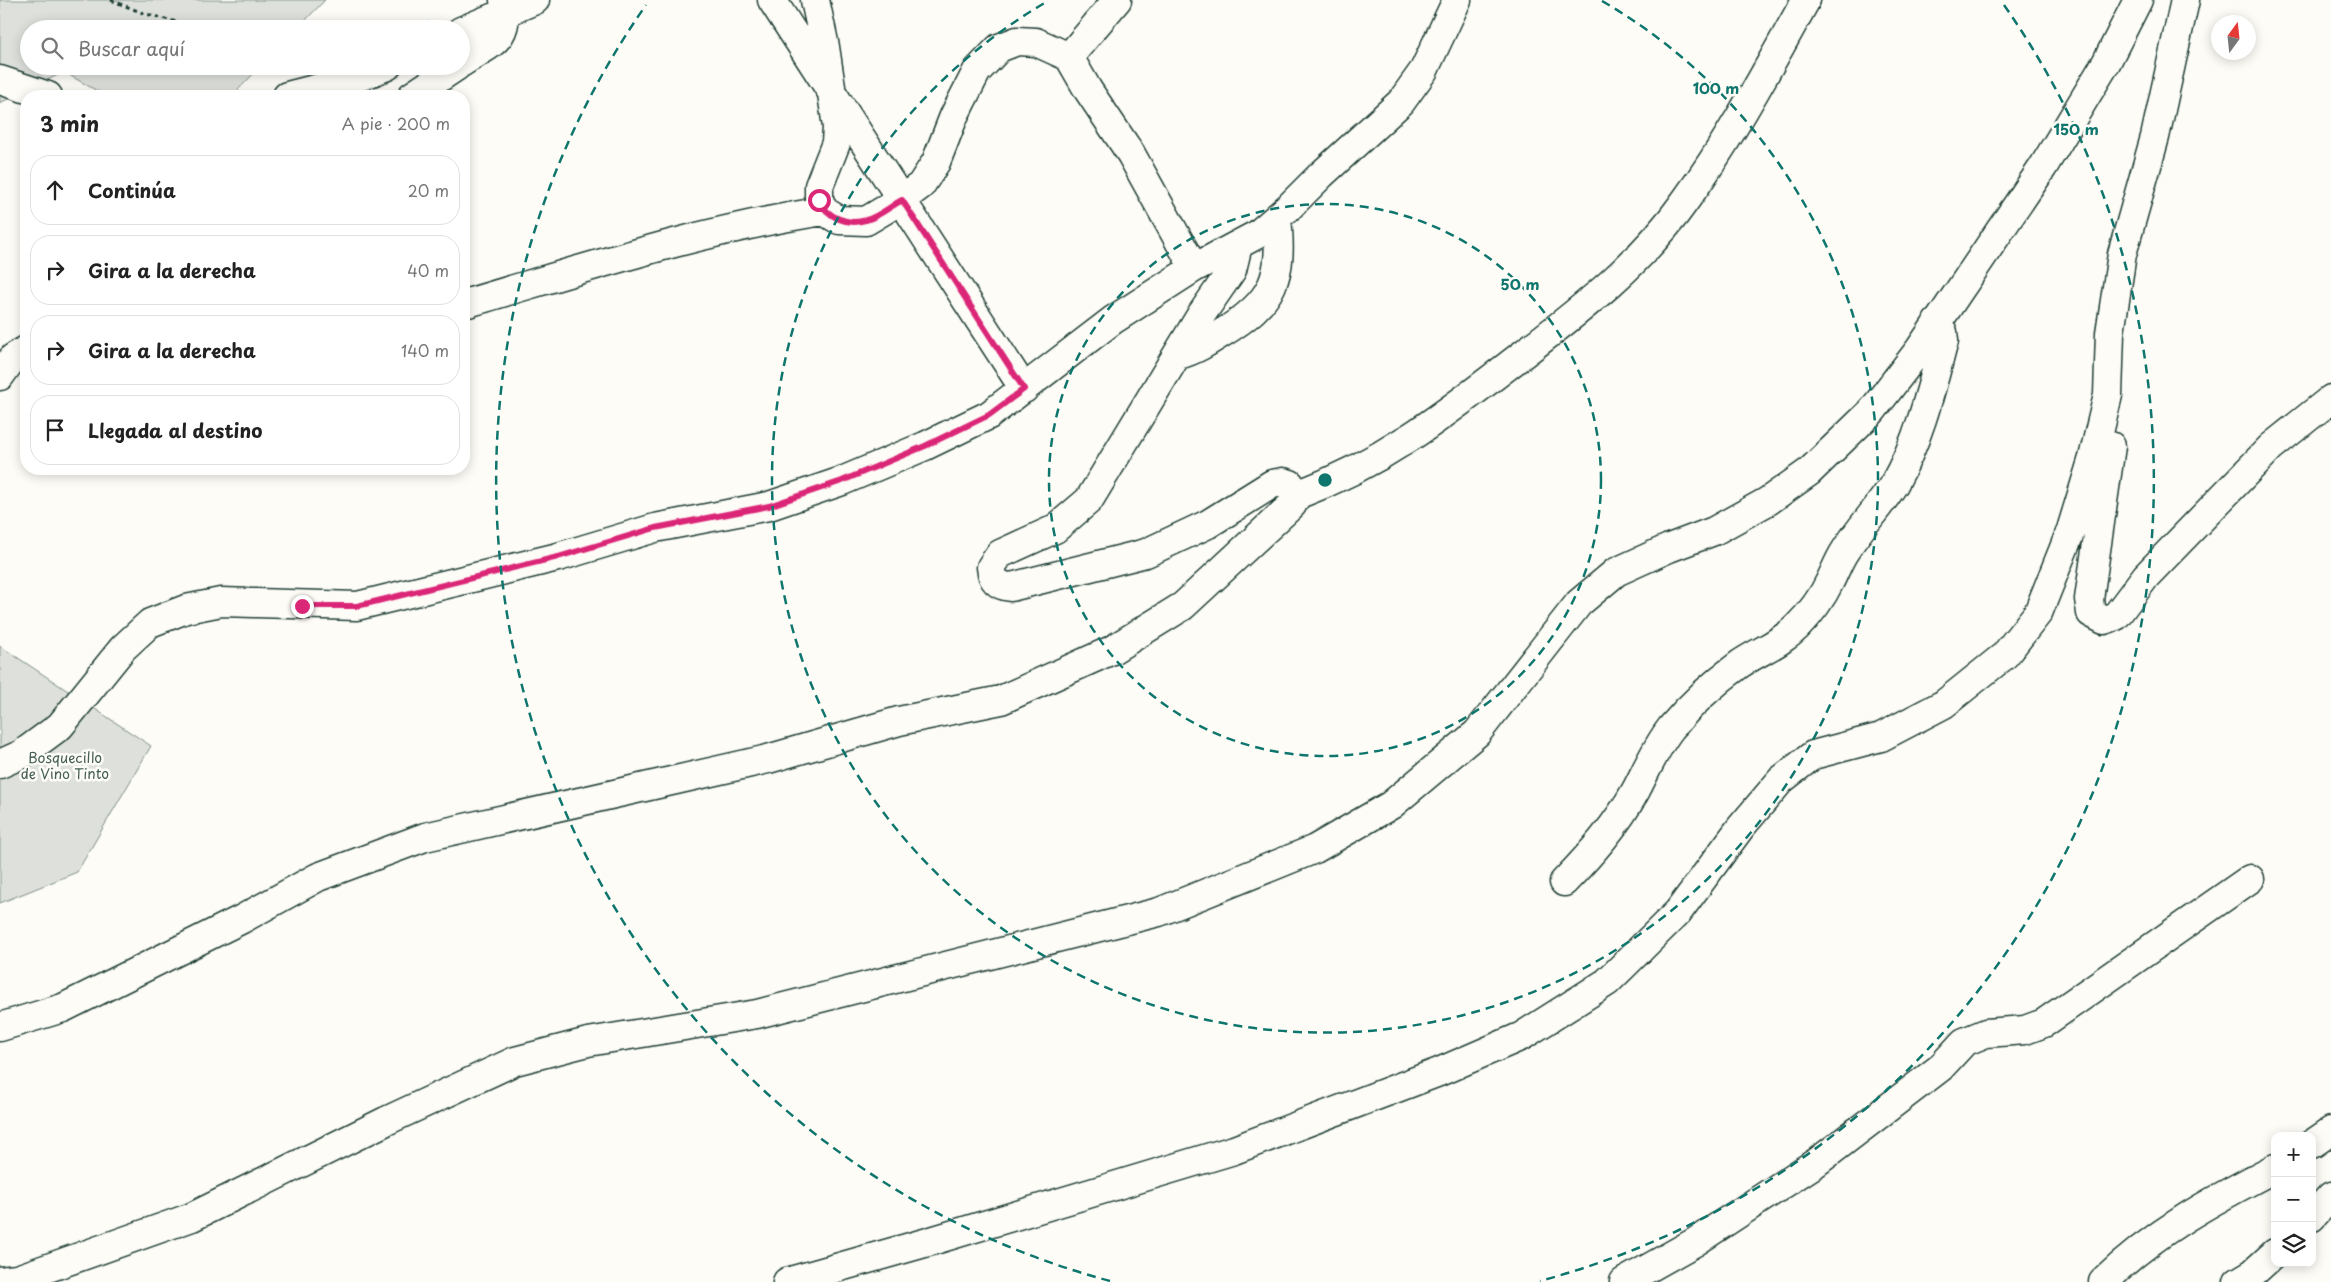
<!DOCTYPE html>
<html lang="es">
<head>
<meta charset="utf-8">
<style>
	body { margin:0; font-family:"Playpen Sans",sans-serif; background:#f6f6f6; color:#222 }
	.controls { position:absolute; right:15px; bottom:15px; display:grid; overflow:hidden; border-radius:10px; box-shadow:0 2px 12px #0003 }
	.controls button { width:45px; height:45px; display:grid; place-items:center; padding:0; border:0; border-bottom:1px solid #e0e0e0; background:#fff; color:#222; font:25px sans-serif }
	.compass { position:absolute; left:2211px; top:15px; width:45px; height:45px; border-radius:50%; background:#fff; box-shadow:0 2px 12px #0003; rotate:15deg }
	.stop { position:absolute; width:15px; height:15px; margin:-11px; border:4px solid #db2777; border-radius:50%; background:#fff }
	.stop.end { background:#db2777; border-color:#fff; box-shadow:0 1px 5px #0008 }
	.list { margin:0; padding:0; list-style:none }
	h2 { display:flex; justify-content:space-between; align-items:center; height:65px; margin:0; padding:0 20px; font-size:21px }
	h2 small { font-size:16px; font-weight:400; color:#767676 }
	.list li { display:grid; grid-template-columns:32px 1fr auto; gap:15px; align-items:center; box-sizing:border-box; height:70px; margin:0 10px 10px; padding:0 10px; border:1px solid #e0e0e0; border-radius:20px }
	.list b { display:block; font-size:19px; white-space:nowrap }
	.list em { font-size:16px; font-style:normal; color:#767676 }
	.icon { flex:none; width:28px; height:28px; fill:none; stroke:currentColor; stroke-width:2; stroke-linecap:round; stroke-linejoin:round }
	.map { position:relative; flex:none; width:2331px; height:1282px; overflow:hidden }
	.search { position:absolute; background:#fff; box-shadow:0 2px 12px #0003; left:20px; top:20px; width:450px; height:55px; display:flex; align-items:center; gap:12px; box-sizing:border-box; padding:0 18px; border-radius:28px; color:#767676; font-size:19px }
	.panel { position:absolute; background:#fff; box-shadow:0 2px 12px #0003; left:20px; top:90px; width:450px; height:385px; border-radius:20px }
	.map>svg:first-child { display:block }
</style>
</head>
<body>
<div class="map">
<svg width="2331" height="1282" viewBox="0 0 2331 1282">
	<rect width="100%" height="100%" fill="#fdfcf7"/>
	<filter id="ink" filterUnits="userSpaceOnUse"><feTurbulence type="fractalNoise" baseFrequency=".02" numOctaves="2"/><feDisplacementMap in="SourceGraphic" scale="10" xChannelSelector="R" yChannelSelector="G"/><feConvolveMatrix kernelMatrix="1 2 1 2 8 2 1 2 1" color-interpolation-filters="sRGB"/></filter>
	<g filter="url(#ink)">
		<path fill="#dde0db" stroke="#7e8e88" d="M0,0H325L297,29H29V66H261L232,96H106L64,72L0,103Z
			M0,646L151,746L77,872L0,903Z"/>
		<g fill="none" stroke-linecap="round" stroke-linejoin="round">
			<defs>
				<path id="minor" d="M772,0L1024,389
					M815,0L825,47L837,127L836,143L819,186V200L824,211L839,220L866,221L901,200L921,185L936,162L954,116L977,71L999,48L1017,41L1036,42L1069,57L1088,90L1131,154L1194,268
					M461,31L535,0
					M1069,57L1117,0
					M461,63C491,43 510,41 504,0
					M0,80L48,96
					M287,96L354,79L387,66
					M412,96L457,66
					M464,304C583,269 701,230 824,211
					M1178,355C1194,351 1208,342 1222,333C1275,301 1283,277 1277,218
					M0,376L13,358L26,350
					M2111,446L2089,599L2091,613L2104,620L2116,616L2146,576L2271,447L2331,399
					M1297,495C1385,462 1444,415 1518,358C1579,311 1640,265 1685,201C1731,138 1768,68 1806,0
					M0,764L22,754L60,726L123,648L150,623L186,609L221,602L357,606L558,557L655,528L769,506L842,481L925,446L989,415L1113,320L1194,268L1258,234L1289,207L1321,175L1401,102L1424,70L1457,0
					M1564,882C1591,854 1617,825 1636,790C1647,769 1656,747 1671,728C1691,704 1715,682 1740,664C1759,651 1780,644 1797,627C1810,614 1822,598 1830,581C1835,571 1839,560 1845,551C1860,527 1879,508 1894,484C1919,440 1931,390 1944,341L1943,332L1937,322
					M0,1027L63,1008L242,919L318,877L425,837L768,759L899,721L1001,700L1112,650L1183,606L1292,505L1297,495L1290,484L1283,482L1272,484L1208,524L1146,553L1011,587C998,586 992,580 991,567L1000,554L1055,529L1089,500L1201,315L1232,270L1238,245
					M2312,1144L2331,1131
					M2312,1217L2331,1196
					M0,1281L17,1279L192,1217L386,1121L515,1061L588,1042L757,1014L1159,912L1315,849L1391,805L1477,733L1579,603L1616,572L1669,548L1714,531L1768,501L1809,472L1872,411L1919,350L2043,167L2106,63L2138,0
					M787,1282L928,1242L1234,1150L1439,1072L1522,1036L1607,982L1678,912L1741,827L1781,780L1813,755L1881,737L1944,704L2005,655L2038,613L2070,533L2093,458L2108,395L2110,333L2122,254L2155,137L2185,0
					M1624,1282L1695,1242L1817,1162L1940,1068L1964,1042L1986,1033L2025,1030L2044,1023L2250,879
					M2103,1282C2154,1232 2213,1200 2275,1168
					M2238,1282L2253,1273L2275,1253"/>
			</defs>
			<use href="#minor" stroke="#1f3d34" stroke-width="31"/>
			<path stroke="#1f3d34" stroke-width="3" stroke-dasharray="4 4" stroke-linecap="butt" d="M111,0L143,13L202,29
				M403,29L429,23"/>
			<use href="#minor" stroke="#fdfcf7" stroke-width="28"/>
		</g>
	</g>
	<g fill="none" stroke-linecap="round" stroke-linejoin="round" filter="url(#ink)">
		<path stroke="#db2777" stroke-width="6" d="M302,606H357L558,557L655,528L769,506L842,481L925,446L989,415L1024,389L902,200C891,206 878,217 866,220C847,226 827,217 819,200"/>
	</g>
	<g fill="none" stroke="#0f766e" stroke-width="2.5" stroke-dasharray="9 6">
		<circle cx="1325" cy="480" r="276"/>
		<path d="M1602 1A553 553 0 1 1 1048 1"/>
		<path d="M1110 1281A829 829 0 0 1 646 5M2004 5A829 829 0 0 1 1540 1281"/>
	</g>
	<g text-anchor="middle" stroke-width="5" stroke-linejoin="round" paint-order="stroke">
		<g font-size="14" fill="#455e55" stroke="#fdfcf7">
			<text x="65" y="763">Bosquecillo<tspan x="65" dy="16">de Vino Tinto</tspan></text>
		</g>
	</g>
	<circle cx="1325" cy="480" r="8" fill="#0f766e" stroke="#fdfcf7" stroke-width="2.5"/>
	<g font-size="15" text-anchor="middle" font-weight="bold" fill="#0f766e" stroke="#fdfcf7" stroke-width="5" stroke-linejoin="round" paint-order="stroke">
		<text x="1716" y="94">100 m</text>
		<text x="2076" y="135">150 m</text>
		<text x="1520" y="290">50 m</text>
	</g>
</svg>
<div class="controls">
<button>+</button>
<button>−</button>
<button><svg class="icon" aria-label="layers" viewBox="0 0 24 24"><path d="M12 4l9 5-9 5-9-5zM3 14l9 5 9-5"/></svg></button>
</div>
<svg class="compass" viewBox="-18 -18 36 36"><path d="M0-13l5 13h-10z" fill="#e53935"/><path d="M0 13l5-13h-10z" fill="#767676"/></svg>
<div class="stop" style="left:819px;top:200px"></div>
<div class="stop end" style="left:302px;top:606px"></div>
<div class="search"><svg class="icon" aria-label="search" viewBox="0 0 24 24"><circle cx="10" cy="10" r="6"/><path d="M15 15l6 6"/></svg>Buscar aquí</div>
<section class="panel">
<h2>3 min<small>A pie · 200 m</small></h2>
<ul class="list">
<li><svg class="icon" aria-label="ahead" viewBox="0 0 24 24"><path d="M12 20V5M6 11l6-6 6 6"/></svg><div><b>Continúa</b></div><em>20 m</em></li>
<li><svg class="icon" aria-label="right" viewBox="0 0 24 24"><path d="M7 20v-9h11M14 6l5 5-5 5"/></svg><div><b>Gira a la derecha</b></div><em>40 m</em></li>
<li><svg class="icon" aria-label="right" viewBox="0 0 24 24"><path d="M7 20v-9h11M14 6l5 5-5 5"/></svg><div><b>Gira a la derecha</b></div><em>140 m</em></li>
<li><svg class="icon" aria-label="arrive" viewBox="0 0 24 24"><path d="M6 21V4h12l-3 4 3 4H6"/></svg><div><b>Llegada al destino</b></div></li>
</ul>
</section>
</div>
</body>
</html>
